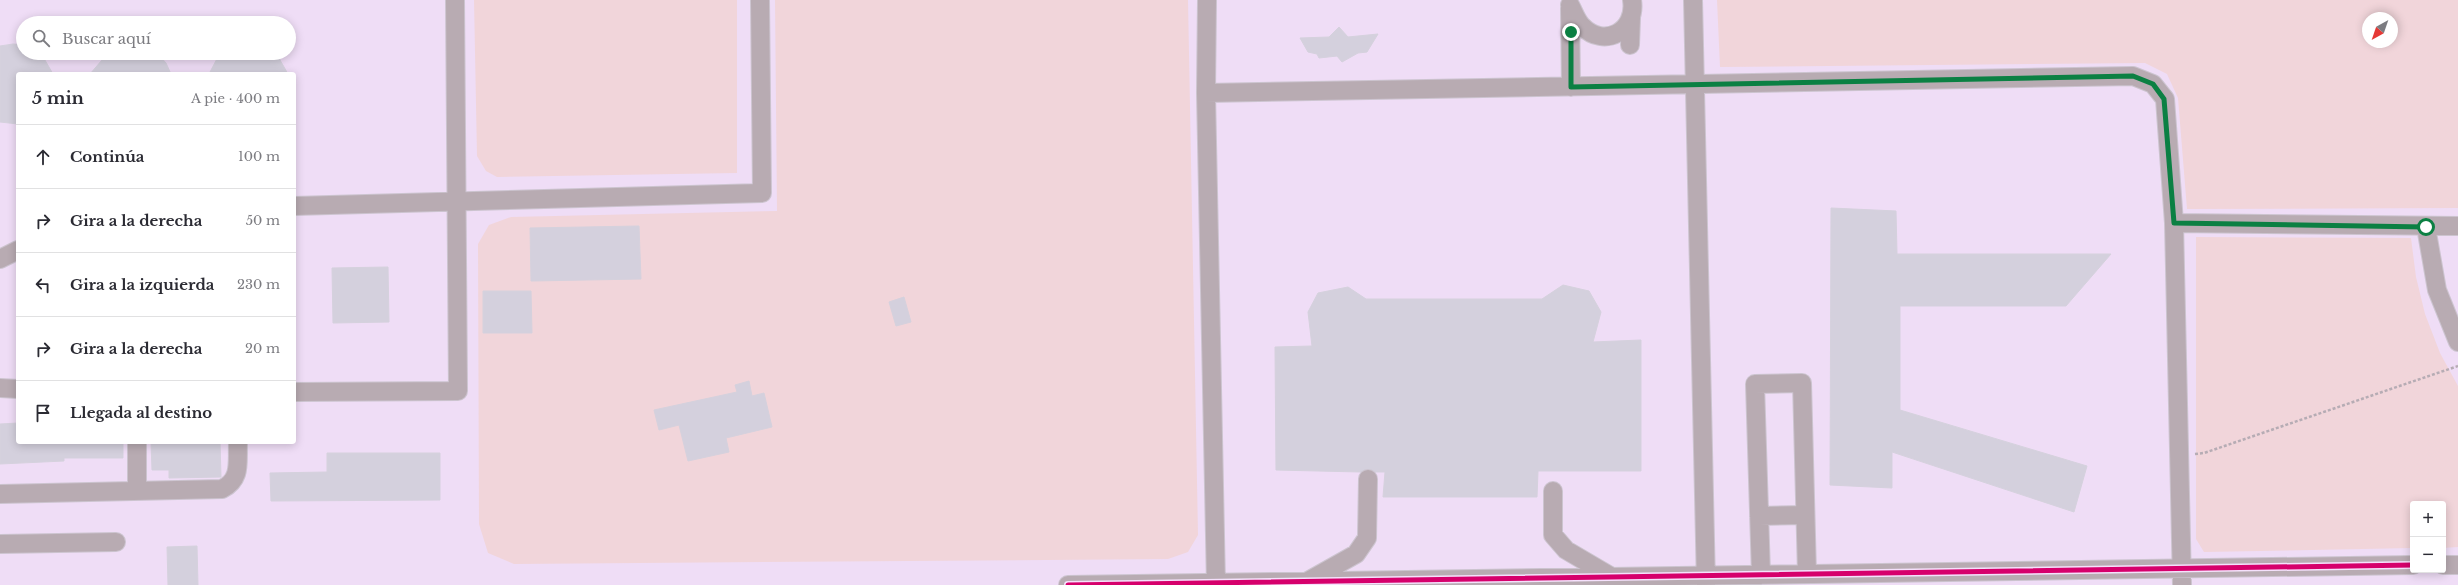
<!DOCTYPE html>
<html lang="es">
<head>
<meta charset="utf-8">
<style>
	body { margin:0; font-family:"Libre Baskerville",serif; background:#f2f2f3; color:#2b2b33 }
	.controls { position:absolute; right:12px; bottom:12px; display:grid; overflow:hidden; border-radius:4px; box-shadow:0 2px 10px #0003 }
	.controls button { width:36px; height:36px; display:grid; place-items:center; padding:0; border:0; border-bottom:1px solid #e1e1e2; background:#fff; color:#2b2b33; font:20px sans-serif }
	.compass { position:absolute; left:2362px; top:12px; width:36px; height:36px; border-radius:50%; background:#fff; box-shadow:0 2px 10px #0003; rotate:220deg }
	.stop { position:absolute; width:12px; height:12px; margin:-9px; border:3px solid #0b8043; border-radius:50%; background:#fff }
	.stop.end { background:#0b8043; border-color:#fff; box-shadow:0 1px 4px #0008 }
	.list { margin:0; padding:0; list-style:none }
	h2 { display:flex; justify-content:space-between; align-items:center; height:52px; margin:0; padding:0 16px; font-size:17px }
	h2 small { font-size:13px; font-weight:400; color:#7c7c81 }
	.list li { display:grid; grid-template-columns:26px 1fr auto; gap:12px; align-items:center; box-sizing:border-box; height:64px; padding:0 16px; border-top:1px solid #e1e1e2 }
	.list b { display:block; font-size:15px; white-space:nowrap }
	.list em { font-size:13px; font-style:normal; color:#7c7c81 }
	.icon { flex:none; width:22px; height:22px; fill:none; stroke:currentColor; stroke-width:2; stroke-linecap:round; stroke-linejoin:round }
	.map { position:relative; flex:none; width:2458px; height:585px; overflow:hidden }
	.search { position:absolute; background:#fff; box-shadow:0 2px 10px #0003; left:16px; top:16px; width:280px; height:44px; display:flex; align-items:center; gap:10px; box-sizing:border-box; padding:0 14px; border-radius:22px; color:#7c7c81; font-size:15px }
	.panel { position:absolute; background:#fff; box-shadow:0 2px 10px #0003; left:16px; top:72px; width:280px; height:372px; border-radius:4px }
	.map>svg:first-child { display:block }
</style>
</head>
<body>
<div class="map">
<svg width="2458" height="585" viewBox="0 0 2458 585">
	<rect width="100%" height="100%" fill="#f2e7f6"/>
	<path fill="#efddf6" fill-rule="evenodd" d="M0,0H2458V585H0ZM2368,18H2392V42H2368ZM23,23H289V53H23ZM18,74H294V442H18ZM2413,504H2443V570H2413Z"/>
	<path fill="#f1d5da" fill-rule="evenodd" d="M474,0H737V173L497,177L486,171L477,156Z
		M775,0H1188L1198,535L1188,552L1168,559L514,564L488,553L479,524L478,244L489,225L511,217L777,211Z
		M1717,0H2458V208L2187,209L2178,98L2167,74L2145,63L1720,67ZM2368,18H2392V42H2368Z
		M2196,237L2411,238L2416,277L2425,314L2440,353L2458,386V547L2443,548V504H2413V548L2204,552L2196,539Z"/>
	<path fill="#d4d0dd" stroke="#d5d1dd" d="M1339,27L1348,37L1378,34L1367,52L1358,53L1342,62L1337,56L1319,58L1317,54L1308,52L1300,38L1329,37Z
		M13,44L23,45V53H38L42,55L53,74H18V124L0,122V46Z
		M108,53H157L166,63L171,74H90Z
		M220,53H276L288,74H209Z
		M1831,208L1896,211L1897,254H2111L2066,306H1900V410L2087,466L2074,512L1892,452V488L1830,485Z
		M639,226L641,279L531,281L530,228Z
		M388,267L389,322L333,323L332,268Z
		M1563,285L1589,291L1601,312L1593,342L1641,340V471H1538L1537,497H1383L1385,472H1375L1369,469L1361,472L1276,470L1275,347L1312,346L1308,312L1318,293L1348,287L1366,299H1542Z
		M483,291H531L532,333H483Z
		M904,297L911,322L896,326L889,302Z
		M749,381L752,396L764,393L772,427L726,438L729,452L688,461L679,425L659,430L654,410L737,392L735,385Z
		M18,423V442H123V458H64V461L0,464V424Z
		M151,442H220L221,477L169,478V470H152Z
		M327,453H440V500L271,501L270,473L327,472Z
		M197,546L198,585H168L167,547Z"/>
	<g fill="none" stroke-linecap="round" stroke-linejoin="round">
		<defs>
			<path id="minor" d="M1207,0L1206,93L1216,585
				M1693,0L1706,585
				M1570,5C1574,12 1576,20 1582,26C1604,49 1637,31 1632,0
				M1570,8L1571,87
				M1630,45L1631,18
				M1206,93L2133,76L2153,84L2165,99L2174,223L2182,585
				M294,206L762,193L760,0
				M2174,223L2458,226
				M2426,227L2437,290L2458,342
				M0,259L18,250
				M0,388L18,389
				M294,392L458,391L455,0
				M137,442V491
				M1553,491V535L1566,550L1612,577
				M0,494L222,489C242,479 237,462 238,442
				M1759,516L1805,515
				M0,544L116,542
				M2443,565H2458
				M1761,575L1755,384L1802,383L1807,574
				M1308,581L1356,554L1367,538L1368,479
				M1068,585L2413,565"/>
		</defs>
		<use href="#minor" stroke="#ccc4cf" stroke-width="20"/>
		<path stroke="#b6acb4" stroke-width="2.5" stroke-dasharray="3 2" stroke-linecap="butt" d="M2195,454L2204,453L2458,366"/>
		<use href="#minor" stroke="#b8abb2" stroke-width="18"/>
		<defs>
			<path id="cycleway" d="M1068,585L2413,565"/>
		</defs>
		<use href="#cycleway" stroke="#f5e1fc" stroke-width="8"/>
		<use href="#cycleway" stroke="#d6006c" stroke-width="5"/>
	</g>
	<g fill="none" stroke-linecap="round" stroke-linejoin="round">
		<path stroke="#0b8043" stroke-width="5" d="M1571,32V87L2133,76L2153,84L2164,99L2174,223L2426,227"/>
	</g>
</svg>
<div class="controls">
<button>+</button>
<button>−</button>
</div>
<svg class="compass" viewBox="-18 -18 36 36"><path d="M0-13l5 13h-10z" fill="#e53935"/><path d="M0 13l5-13h-10z" fill="#7c7c81"/></svg>
<div class="stop" style="left:2426px;top:227px"></div>
<div class="stop end" style="left:1571px;top:32px"></div>
<div class="search"><svg class="icon" aria-label="search" viewBox="0 0 24 24"><circle cx="10" cy="10" r="6"/><path d="M15 15l6 6"/></svg>Buscar aquí</div>
<section class="panel">
<h2>5 min<small>A pie · 400 m</small></h2>
<ul class="list">
<li><svg class="icon" aria-label="ahead" viewBox="0 0 24 24"><path d="M12 20V5M6 11l6-6 6 6"/></svg><div><b>Continúa</b></div><em>100 m</em></li>
<li><svg class="icon" aria-label="right" viewBox="0 0 24 24"><path d="M7 20v-9h11M14 6l5 5-5 5"/></svg><div><b>Gira a la derecha</b></div><em>50 m</em></li>
<li><svg class="icon" aria-label="left" viewBox="0 0 24 24"><path d="M17 20v-9H6M10 6l-5 5 5 5"/></svg><div><b>Gira a la izquierda</b></div><em>230 m</em></li>
<li><svg class="icon" aria-label="right" viewBox="0 0 24 24"><path d="M7 20v-9h11M14 6l5 5-5 5"/></svg><div><b>Gira a la derecha</b></div><em>20 m</em></li>
<li><svg class="icon" aria-label="arrive" viewBox="0 0 24 24"><path d="M6 21V4h12l-3 4 3 4H6"/></svg><div><b>Llegada al destino</b></div></li>
</ul>
</section>
</div>
</body>
</html>
